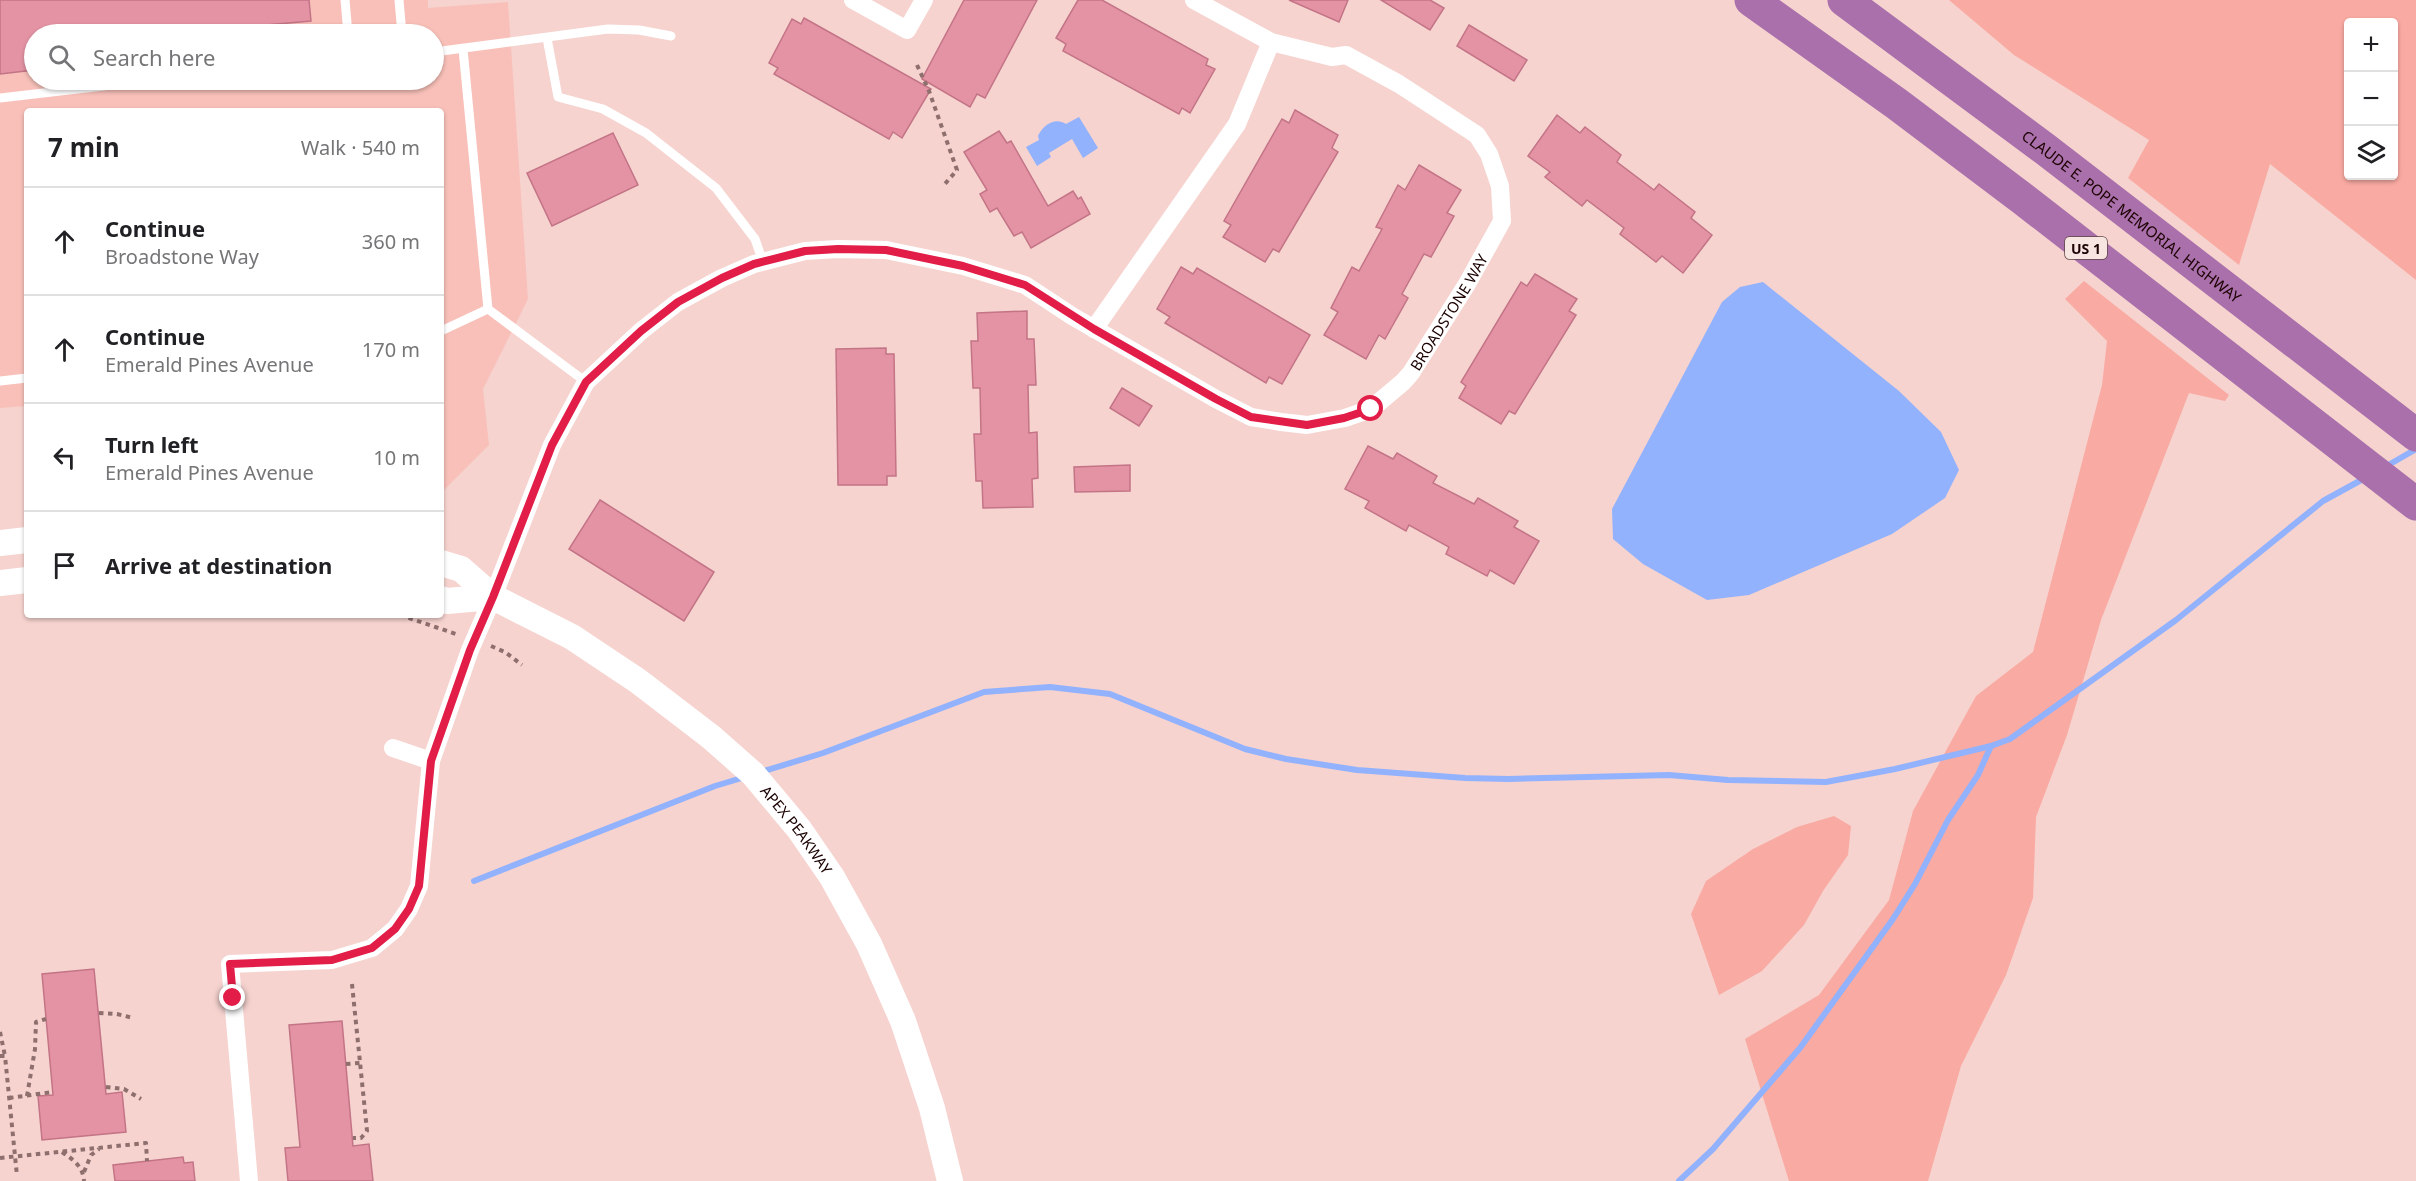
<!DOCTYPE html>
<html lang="en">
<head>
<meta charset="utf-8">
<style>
	:root { --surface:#fff; --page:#f6f6f6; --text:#202124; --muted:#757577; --line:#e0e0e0 }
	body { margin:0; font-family:"Noto Sans",sans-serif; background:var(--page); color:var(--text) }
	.controls { position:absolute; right:18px; top:18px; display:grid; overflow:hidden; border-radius:6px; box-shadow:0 2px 4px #0004 }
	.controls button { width:54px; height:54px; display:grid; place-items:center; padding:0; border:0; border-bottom:2px solid var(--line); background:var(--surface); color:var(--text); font:30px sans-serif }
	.stop { position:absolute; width:18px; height:18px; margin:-14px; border:4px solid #e11d48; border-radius:50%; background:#fff }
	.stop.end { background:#e11d48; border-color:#fff; box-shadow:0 2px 6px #0008 }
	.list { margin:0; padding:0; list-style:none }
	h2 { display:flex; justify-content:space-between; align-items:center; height:78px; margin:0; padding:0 24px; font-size:26px }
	h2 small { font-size:20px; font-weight:400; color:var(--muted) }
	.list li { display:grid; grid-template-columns:39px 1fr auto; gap:18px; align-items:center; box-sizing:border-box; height:108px; padding:0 24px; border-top:2px solid var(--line) }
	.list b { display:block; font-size:22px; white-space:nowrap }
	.list p { margin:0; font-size:20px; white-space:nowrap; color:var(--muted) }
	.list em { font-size:20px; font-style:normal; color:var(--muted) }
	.icon { flex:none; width:33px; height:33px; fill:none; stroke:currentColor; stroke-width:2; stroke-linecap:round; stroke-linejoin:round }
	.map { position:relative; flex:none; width:2416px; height:1181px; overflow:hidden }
	.search { position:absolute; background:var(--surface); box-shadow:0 2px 4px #0004; left:24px; top:24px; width:420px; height:66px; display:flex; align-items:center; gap:15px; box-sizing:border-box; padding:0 21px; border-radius:33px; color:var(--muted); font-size:22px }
	.panel { position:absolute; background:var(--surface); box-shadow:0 2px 4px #0004; left:24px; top:108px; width:420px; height:510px; border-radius:6px }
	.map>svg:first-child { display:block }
	.built { fill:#f8c0b9; fill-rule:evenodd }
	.green { fill:#f9aaa2; fill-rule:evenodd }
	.water { fill:#92b2fd }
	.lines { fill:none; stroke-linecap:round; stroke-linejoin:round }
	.stream { stroke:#92b2fd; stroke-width:6 }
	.building { fill:#e493a4; stroke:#c37486; stroke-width:1.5 }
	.path { stroke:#8e6f6d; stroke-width:4; stroke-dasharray:4.5 4.5; stroke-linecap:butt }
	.lane { stroke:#fff; stroke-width:9 }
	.street { stroke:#fff; stroke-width:18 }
	.secondary { stroke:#fff; stroke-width:26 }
	.highway { stroke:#a970ab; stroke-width:33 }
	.route { stroke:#e11d48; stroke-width:8 }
	.labels { text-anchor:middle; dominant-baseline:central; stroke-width:4.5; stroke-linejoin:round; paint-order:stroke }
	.shield { fill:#f7e5e2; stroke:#5e4645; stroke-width:1.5 }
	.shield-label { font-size:14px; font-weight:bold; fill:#1c0202 }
	.street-label { font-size:15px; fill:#1c0202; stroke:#f7e5e2 }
</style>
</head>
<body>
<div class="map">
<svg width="2416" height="1181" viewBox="0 0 2416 1181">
	<rect width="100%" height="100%" fill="#f6d3cf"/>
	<path class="built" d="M0 0H428V8L508 2 528 299 483 389 489 445 441 493V111H27V406L0 408ZM34 34H434V80H34Z"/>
	<g class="green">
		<path d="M1949 0H2416V280L2270 164 2239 265 2128 178 2149 140 2014 55ZM2348 22H2394V176H2348Z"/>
		<polygon points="2084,281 2229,395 2225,401 2189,393 2101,620 2067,735 2036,817 2033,898 2006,975 1961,1066 1928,1181 1789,1181 1745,1039 1819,995 1889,900 1913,811 1976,696 2033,652 2102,385 2107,341 2065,299"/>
		<polygon points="1834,816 1851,826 1848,855 1823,891 1804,925 1762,971 1719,995 1691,914 1706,881 1753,849 1797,827"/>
	</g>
	<g class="water">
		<path d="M1079 117 1098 148 1083 158 1072 139 1049 153 1051 157 1037 166 1026 147 1039 140 1038 136C1043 125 1055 117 1066 124Z"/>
		<polygon points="1763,282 1899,391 1941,432 1959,470 1945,498 1892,534 1749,595 1707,600 1643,564 1613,539 1612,509 1722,302 1740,287"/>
	</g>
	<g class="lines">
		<g class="stream">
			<polyline points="2385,467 2416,449"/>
			<polyline points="761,772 823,753 984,692 1050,687 1110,694 1245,749 1286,759 1357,770 1465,778 1508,779 1669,775 1728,780 1826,782 1895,769 1991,746 2010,739 2176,620 2323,501 2365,478"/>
			<polyline points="474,881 715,786 745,777"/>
			<polyline points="1679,1181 1713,1149 1800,1048 1893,919 1915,884 1948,820 1978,775 1991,746"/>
		</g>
	</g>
	<g class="building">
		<polygon points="0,0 309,0 311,21 266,25 267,34 34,34 34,70 0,74"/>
		<polygon points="964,0 1037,0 985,98 977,94 970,107 922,79"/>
		<polygon points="1078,0 1102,0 1208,59 1206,65 1215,69 1190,113 1182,108 1179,114 1063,51 1066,44 1056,38"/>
		<polygon points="1289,0 1348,0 1339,22"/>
		<polygon points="1381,0 1430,0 1444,8 1430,30"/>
		<polygon points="804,18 931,89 902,138 893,132 889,139 774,74 778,68 769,63 792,19 801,24"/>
		<polygon points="1469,25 1527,60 1514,81 1457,46"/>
		<polygon points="1295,110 1338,135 1332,148 1338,152 1279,252 1273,249 1265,262 1223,237 1231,225 1224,221 1282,119 1289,123"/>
		<polygon points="1557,115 1580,133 1585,127 1621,155 1617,162 1654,190 1659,184 1695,212 1691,218 1712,235 1683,273 1662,256 1656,262 1620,234 1624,228 1587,200 1582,206 1545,177 1550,172 1528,156"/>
		<polygon points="999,131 1007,143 1011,141 1048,206 1073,191 1078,199 1081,197 1090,214 1031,248 1022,232 1014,236 997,208 990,212 980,194 987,190 964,152"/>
		<polygon points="613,133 638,185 552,226 527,173"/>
		<polygon points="1419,165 1461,190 1447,213 1454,216 1431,257 1424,254 1402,294 1408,298 1385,339 1379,335 1366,359 1324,335 1338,312 1331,308 1352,267 1359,271 1382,229 1376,227 1398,185 1405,190"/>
		<polygon points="1181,267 1193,274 1197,268 1310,335 1282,384 1269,377 1266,383 1165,323 1170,317 1157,309"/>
		<polygon points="1535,274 1577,299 1569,311 1576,315 1515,414 1509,411 1501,424 1459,398 1466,386 1461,382 1521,282 1527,286"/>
		<polygon points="1027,311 1027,339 1034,339 1036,385 1028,385 1029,433 1037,432 1038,478 1032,479 1033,507 983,508 982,481 976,481 974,434 981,434 980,388 973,388 971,341 978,341 977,313"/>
		<polygon points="886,348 886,354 894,354 896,476 887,476 887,485 838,485 836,349"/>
		<polygon points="1122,388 1152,406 1139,426 1110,408"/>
		<polygon points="1368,446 1393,459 1397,453 1437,476 1433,483 1474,504 1478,498 1518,521 1514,527 1539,541 1514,584 1490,570 1487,576 1446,554 1449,547 1409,525 1406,531 1365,508 1369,501 1345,489"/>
		<polygon points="1130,465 1130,491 1075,492 1074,467"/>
		<polygon points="600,500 714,572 684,621 569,549"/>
		<polygon points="94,969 106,1094 122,1092 126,1132 42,1140 38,1096 53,1095 42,974"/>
		<polygon points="342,1021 353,1146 369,1144 373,1181 288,1181 285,1148 300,1147 289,1025"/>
		<polygon points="183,1157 184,1163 193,1162 195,1181 115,1181 113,1165"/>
	</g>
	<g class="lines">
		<g class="path">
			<polyline points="917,65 929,91 957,170 944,185"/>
			<polyline points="400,615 459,635"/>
			<polyline points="491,646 505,652 522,665"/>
			<polyline points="352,984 367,1131 361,1138 353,1138"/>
			<polyline points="99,1013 117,1014 133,1018"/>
			<polyline points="0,1032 5,1056"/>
			<polyline points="0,1056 5,1056 17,1176"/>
			<polyline points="346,1064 360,1063"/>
			<polyline points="106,1087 124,1089 141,1099"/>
			<polyline points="27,1096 35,1049 36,1022 46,1019"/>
			<polyline points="9,1098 53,1092"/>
			<path d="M62 1152C74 1160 83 1167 84 1181"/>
			<polyline points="0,1158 146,1143 147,1161"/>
			<polyline points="84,1172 91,1155 99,1149"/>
		</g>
		<g class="lane">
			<polyline points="345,0 348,34"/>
			<polyline points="399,0 402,34"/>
			<polyline points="547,38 558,97 603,109 646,133 716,188 755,239 763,262"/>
			<polyline points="463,49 488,309 586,382"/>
			<polyline points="434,52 608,29 639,30 671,36"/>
			<polyline points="0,98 155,80"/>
			<polyline points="441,331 488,309"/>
			<polyline points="0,381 27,378"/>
		</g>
		<g class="street">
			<polyline points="853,0 907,30 924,0"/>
			<polyline points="1094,329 1237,124 1271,42"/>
			<polyline points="393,748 431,761"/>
			<path id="s1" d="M249 1181 230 964 332 960 372 948 395 929 409 909 419 886 431 761 470 650 493 597 552 445 586 382 641 331 678 302 722 278 754 264 805 251 838 249 886 250 963 266 1025 285 1072 316 1216 399 1251 417 1281 422 1307 425 1345 418 1371 409 1403 382 1411 373 1467 284 1502 221 1500 186 1489 154 1477 135 1399 84 1346 55 1332 57 1271 42 1194 0"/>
		</g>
		<g class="secondary">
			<polyline points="0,543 27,540"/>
			<path id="s2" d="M441 563 461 569 493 597 572 637 638 681 711 737 753 774 799 829 832 877 869 944 903 1021 932 1108 950 1181"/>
			<polyline points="0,583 27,580"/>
			<polyline points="441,599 447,601 493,597"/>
		</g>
		<g class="highway">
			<polyline points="1751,0 1897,104 2023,199 2416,504"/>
			<path id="s3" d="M1844 0 2045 149 2416 435"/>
		</g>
	</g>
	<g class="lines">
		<polyline class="route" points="233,998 230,964 332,960 372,948 395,929 409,909 419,886 431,761 470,650 493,597 552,445 586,382 641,331 678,302 722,278 754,264 805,251 838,249 886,250 963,266 1025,285 1094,329 1216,399 1251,417 1307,425 1344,418 1371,409"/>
	</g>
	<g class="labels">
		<rect class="shield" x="2065" y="237" width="42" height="22" rx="4.5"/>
		<g class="shield-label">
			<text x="2086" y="248">US 1</text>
		</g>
		<g class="street-label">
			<text stroke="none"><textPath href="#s3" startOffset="360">CLAUDE E. POPE MEMORIAL HIGHWAY</textPath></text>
			<text stroke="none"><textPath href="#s1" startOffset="1971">BROADSTONE WAY</textPath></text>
			<text stroke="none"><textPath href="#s2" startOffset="450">APEX PEAKWAY</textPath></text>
		</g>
	</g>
</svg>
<div class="controls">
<button>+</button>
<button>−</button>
<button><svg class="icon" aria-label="layers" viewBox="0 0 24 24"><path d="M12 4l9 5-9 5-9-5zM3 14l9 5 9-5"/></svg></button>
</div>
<div class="stop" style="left:1371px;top:409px"></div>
<div class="stop end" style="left:233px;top:998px"></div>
<div class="search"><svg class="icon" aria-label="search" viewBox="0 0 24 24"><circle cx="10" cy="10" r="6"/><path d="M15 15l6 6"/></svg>Search here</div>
<section class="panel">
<h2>7 min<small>Walk · 540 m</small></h2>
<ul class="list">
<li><svg class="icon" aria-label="ahead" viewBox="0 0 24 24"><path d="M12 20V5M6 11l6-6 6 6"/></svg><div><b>Continue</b><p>Broadstone Way</p></div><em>360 m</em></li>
<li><svg class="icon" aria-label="ahead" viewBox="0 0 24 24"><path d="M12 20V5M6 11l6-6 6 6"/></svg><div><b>Continue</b><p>Emerald Pines Avenue</p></div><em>170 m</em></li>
<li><svg class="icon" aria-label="left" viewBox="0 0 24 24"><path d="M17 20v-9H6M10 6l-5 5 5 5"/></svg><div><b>Turn left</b><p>Emerald Pines Avenue</p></div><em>10 m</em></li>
<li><svg class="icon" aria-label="arrive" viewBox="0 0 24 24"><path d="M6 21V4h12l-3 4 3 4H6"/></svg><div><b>Arrive at destination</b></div></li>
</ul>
</section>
</div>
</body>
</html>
